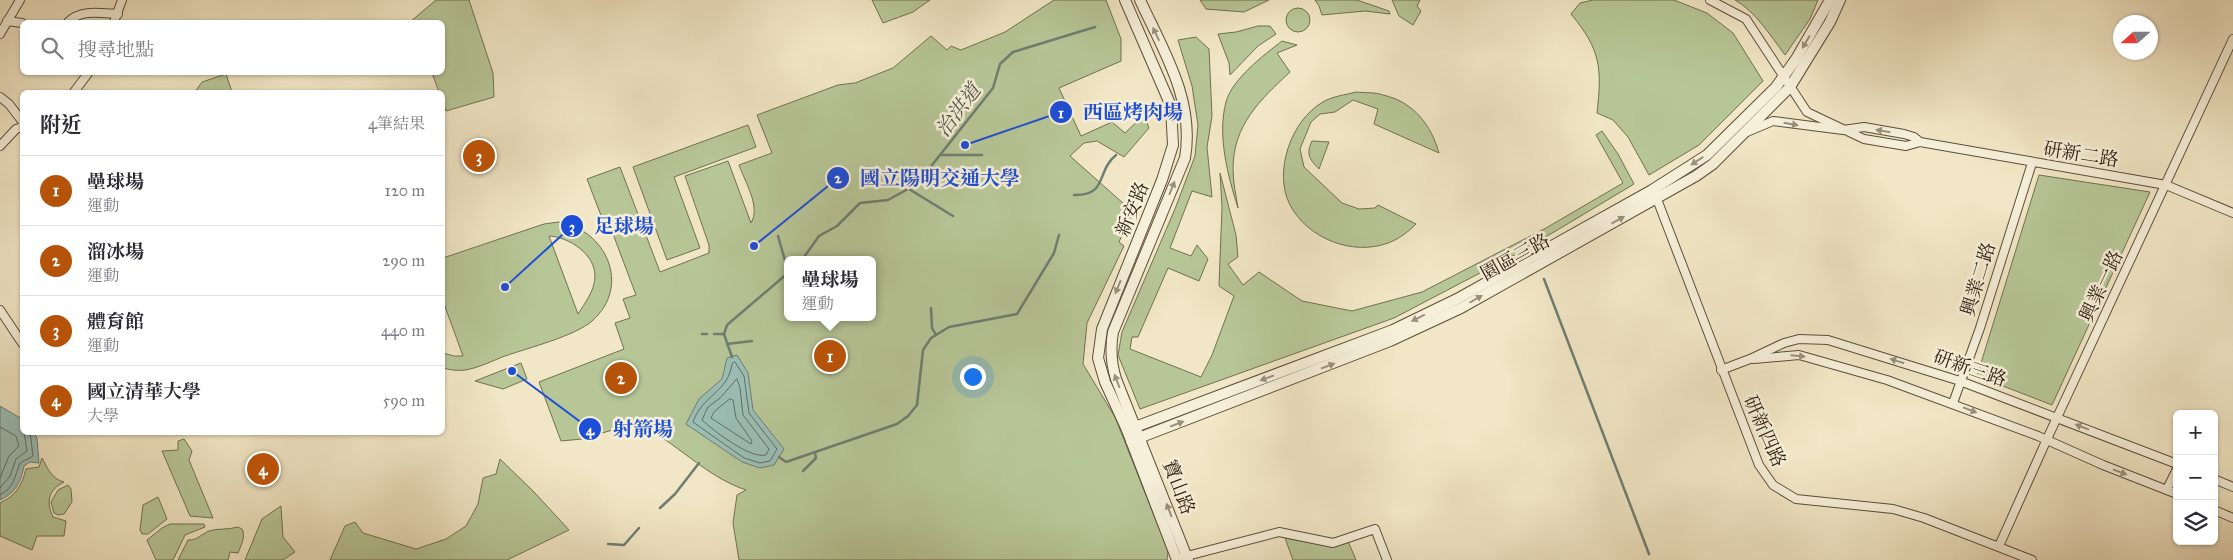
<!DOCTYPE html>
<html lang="zh-TW">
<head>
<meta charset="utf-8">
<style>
	:root { --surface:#fff; --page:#f7f7f7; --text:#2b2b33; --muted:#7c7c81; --line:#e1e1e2; --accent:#b45309 }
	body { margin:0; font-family:"IM FELL Great Primer","Noto Serif TC",serif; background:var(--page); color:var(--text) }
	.controls { position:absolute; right:15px; bottom:15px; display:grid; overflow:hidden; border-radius:8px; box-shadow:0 1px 4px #0004 }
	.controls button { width:45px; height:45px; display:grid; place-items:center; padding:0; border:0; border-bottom:1px solid var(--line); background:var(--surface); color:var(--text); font:25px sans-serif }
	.compass { position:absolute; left:2113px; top:15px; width:45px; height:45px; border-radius:50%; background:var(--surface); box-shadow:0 1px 4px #0004; rotate:249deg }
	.you { position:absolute; left:972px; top:376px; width:18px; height:18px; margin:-12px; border:4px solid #fff; border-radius:50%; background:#1a73e8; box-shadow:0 0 0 8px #1a73e833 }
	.badge { display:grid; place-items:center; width:32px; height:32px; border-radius:50%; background:var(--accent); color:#fff; font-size:16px; font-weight:700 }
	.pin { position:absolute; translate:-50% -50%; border:2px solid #fff; box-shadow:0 1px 5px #0006 }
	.popup { position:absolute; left:784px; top:256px; width:92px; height:65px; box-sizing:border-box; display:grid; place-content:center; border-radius:8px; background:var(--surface); filter:drop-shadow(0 1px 4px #0005); font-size:16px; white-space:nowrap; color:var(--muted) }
	.popup b { font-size:19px; color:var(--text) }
	.popup::after { content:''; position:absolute; left:50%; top:100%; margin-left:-10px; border:10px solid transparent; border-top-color:var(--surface) }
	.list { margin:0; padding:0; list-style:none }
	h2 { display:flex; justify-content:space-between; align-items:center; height:65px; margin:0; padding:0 20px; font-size:21px }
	h2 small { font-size:16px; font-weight:400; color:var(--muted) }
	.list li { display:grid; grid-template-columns:32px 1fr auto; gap:15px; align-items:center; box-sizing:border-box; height:70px; padding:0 20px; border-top:1px solid var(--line) }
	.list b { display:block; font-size:19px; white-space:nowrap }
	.list p { margin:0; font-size:16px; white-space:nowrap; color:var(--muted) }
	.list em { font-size:16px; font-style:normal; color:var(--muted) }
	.icon { flex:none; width:28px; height:28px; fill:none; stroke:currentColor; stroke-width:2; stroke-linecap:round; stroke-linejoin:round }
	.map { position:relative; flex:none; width:2233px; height:560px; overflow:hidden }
	.search { position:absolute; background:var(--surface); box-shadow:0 1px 4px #0004; left:20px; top:20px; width:425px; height:55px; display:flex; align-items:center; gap:12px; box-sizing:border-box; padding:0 18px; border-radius:8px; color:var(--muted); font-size:19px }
	.panel { position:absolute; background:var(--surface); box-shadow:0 1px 4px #0004; left:20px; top:90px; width:425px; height:345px; border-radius:8px }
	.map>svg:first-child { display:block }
	.green { fill:#b7c697; stroke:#717151; fill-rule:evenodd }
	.water { fill:#9bbfb7; stroke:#6e7e72 }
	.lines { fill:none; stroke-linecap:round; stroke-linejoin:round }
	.shore { stroke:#636e61; stroke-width:1 }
	.stream { stroke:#6e7e72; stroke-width:2.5 }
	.minor-casing { stroke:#5c4e3a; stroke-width:10 }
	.tertiary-casing { stroke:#5c4e3a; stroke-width:12 }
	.minor { stroke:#f6efd9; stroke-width:8 }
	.tertiary { stroke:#f6efd9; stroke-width:10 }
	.oneway { fill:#9b907c }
	.labels { text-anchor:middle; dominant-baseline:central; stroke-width:5; stroke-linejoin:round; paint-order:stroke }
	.street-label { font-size:19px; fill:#2b1c0b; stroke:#f6efd9 }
	.water-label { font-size:20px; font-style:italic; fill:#525547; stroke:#f6efd9 }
	.leader { fill:none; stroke:#1d4ed8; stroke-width:2 }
	.callout-dot { fill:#1d4ed8; stroke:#f6efd9; stroke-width:2 }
	.mark-label { font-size:15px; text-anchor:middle; font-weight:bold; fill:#fff }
	.callout-label { font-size:20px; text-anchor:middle; font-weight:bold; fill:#1d4ed8; stroke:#f6efd9; stroke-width:5; stroke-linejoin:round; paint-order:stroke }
</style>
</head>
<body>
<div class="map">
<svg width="2233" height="560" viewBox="0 0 2233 560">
	<rect width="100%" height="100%" fill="#f1e6c5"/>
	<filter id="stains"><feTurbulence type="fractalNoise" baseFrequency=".004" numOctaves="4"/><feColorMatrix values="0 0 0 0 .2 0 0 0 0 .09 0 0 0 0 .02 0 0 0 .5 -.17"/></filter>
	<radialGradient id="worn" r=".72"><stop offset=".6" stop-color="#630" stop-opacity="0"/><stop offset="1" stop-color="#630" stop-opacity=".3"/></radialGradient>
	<g class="green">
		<polygon points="436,0 469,0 493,73 494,97 446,111 443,101 442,92 439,92 432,73 442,72 442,22 410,22"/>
		<polygon points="872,0 930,0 913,12 883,23"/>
		<path d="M1054 0H1106L1121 39V61L1059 88 1081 136 1112 122 1125 133 1144 115 1149 128 1124 157 1097 141 1084 143 1070 156 1133 212 1119 242 1124 246 1087 323 1083 364 1115 417 1168 551 1167 560H739L733 523 737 495 746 490C704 476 676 441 636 423L582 439 561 441 539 382 624 349 615 323 630 318 623 299 636 295 607 218H602L587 179 620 167 660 272 709 253V245L685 176 728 161 751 223C761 207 745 182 739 165L772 153 757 115 838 85 855 83 893 68 931 36 947 50 951 46 961 50 1005 32ZM788 260H872V317H788Z"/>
		<polygon points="1200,0 1269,0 1244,12 1206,9"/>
		<polygon points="1315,0 1357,0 1389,11 1390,14 1365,11 1322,15 1319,6"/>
		<polygon points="1392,0 1420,0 1417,6 1421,11 1413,25 1399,16"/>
		<path d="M1593 0H1674L1707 13 1733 33 1763 81 1699 145 1649 175 1628 137 1613 120 1597 113C1602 68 1601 50 1571 14L1580 3Z"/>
		<path d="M1735 0H1818L1810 19 1785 55C1770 35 1756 12 1735 0Z"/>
		<circle cx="1298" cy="20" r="12"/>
		<polygon points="1258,26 1270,26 1276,34 1258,46 1230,75 1229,63 1218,34 1236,32"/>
		<polygon points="1196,37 1209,49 1212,116 1207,147 1212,197 1192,191 1170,248 1191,256 1197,245 1208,259 1199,281 1168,268 1138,337 1132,337 1130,349 1201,377 1212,355 1234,296 1219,286 1222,207 1220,173 1236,235 1238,257 1228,264 1243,285 1259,272 1302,301 1352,311 1422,292 1546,228 1623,183 1596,135 1602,131 1618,154 1634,184 1524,250 1394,318 1140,409 1118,355 1122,332 1175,209 1195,156 1198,125 1192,86 1178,40"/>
		<path d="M1282 41 1297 45 1277 53 1290 72C1260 100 1233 125 1233 169 1233 182 1236 195 1238 208 1228 176 1217 136 1226 102 1232 79 1264 55 1282 41Z"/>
		<polygon points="226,74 232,92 195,92 202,82"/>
		<path d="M1356 92C1365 93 1375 92 1383 95 1414 102 1431 125 1439 153L1374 124 1378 109 1353 100 1335 112 1320 114 1311 122 1300 149 1304 167 1342 203 1359 209 1375 208 1378 205 1416 224C1408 232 1399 239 1388 243 1353 256 1308 239 1290 205 1273 172 1291 120 1323 102 1333 96 1345 95 1356 92Z"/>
		<polygon points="748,125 756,147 674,177 700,248 667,260 633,167"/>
		<path d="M1312 141 1329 142 1319 169C1309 159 1306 154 1312 141Z"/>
		<polygon points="2039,175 2150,192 2052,405 1977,376"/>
		<path d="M558 222C606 229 632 286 592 321 575 336 528 348 505 356 492 361 478 368 465 370 458 371 450 370 443 368V353L454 356H463L443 301V258L544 224ZM549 236C569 237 595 254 595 276 595 290 585 303 578 314Z"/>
		<polygon points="521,363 527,379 503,389 475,381"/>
		<polygon points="184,439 192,451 189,460 213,518 190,516 162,451 178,450 178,441"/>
		<path d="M42 458C48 469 52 479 64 482 48 490 46 502 53 517L66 521 64 536H37L32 550 0 536V503C16 496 22 485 26 469L39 467Z"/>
		<polygon points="500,459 534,492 569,530 507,560 330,560 345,526 355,522 363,533 416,549 446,539 466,526 478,504 483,478 496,474"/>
		<polygon points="68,485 71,489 72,502 64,514 58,515 54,513 51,502 58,490"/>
		<polygon points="158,497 167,519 148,534 142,534 140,530 143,505"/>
		<polygon points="281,506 283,537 295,552 283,560 245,560 262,519"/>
		<polygon points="170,524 204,524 205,527 185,535 173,560 156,560 147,540 162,528"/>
		<path d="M238 527 242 529C246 537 241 545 238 553L230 552 228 560H178L188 540C196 541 202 534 209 531 218 528 228 530 238 527Z"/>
		<polygon points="1285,538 1334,547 1348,541 1356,560 1293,560"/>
	</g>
	<g class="water">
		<polygon points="737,355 748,373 753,410 784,449 774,465 760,468 742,462 686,424 699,399 722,379 727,358"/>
		<path d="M0 406 22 419V432L34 433 37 438 39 463 30 462 24 466C21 481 16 493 0 500Z"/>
	</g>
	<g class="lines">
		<g class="shore">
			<path d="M735 362 744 376 749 413 777 449 770 461 760 463 744 458 693 422C702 395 728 393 732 364Z"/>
			<path d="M737 379 740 388 743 415 769 449 766 455C750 459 714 431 702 420L708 407 720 398Z"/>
			<polygon points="730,399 733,400 736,418 752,441 751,444 711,418 714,412"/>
			<polyline points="0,427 16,436 19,446 9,456 0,478"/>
			<polyline points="0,488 10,476 16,459 27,451 24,432"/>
			<path d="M0 495C14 488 15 476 20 463L33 456 30 432"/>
		</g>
		<g class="stream">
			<polyline points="942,155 982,155"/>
			<polyline points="909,189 953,216"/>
			<path d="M1074 195C1108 196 1096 171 1116 155"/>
			<polyline points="778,236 788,271"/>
			<polyline points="802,260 819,236 837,226 860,203 888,200 917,184 993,88 1000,64 1013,52 1095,27"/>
			<polyline points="1544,279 1649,554"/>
			<polyline points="931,308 932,328 936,335"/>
			<polyline points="702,334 707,334"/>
			<polyline points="714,334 724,334"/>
			<polyline points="727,344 752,341"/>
			<polyline points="732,357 724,334 727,325 788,273"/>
			<polyline points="779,457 786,462 897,424 908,416 917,405 923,350 931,338 949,327 1017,314 1054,253 1059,235"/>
			<polyline points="803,471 816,458 815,453"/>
			<polyline points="660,508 675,494 699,463"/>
			<polyline points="608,544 624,545 639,528"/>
		</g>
		<defs>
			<g id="minor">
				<polyline points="1710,0 1746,19 1807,112 1864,139 1906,146 1920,142 2166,185 2233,213"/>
				<polyline points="7,21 22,23"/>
				<path d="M68 22C81 9 100 13 118 14"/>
				<polyline points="114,22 122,0"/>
				<polyline points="0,34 20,0"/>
				<polyline points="74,92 89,72"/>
				<polyline points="0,97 9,104 22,121"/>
				<polyline points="1747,132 1773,121 1843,130 1864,127 1904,134 1914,137 1920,142"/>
				<polyline points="0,146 16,129 22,127"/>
				<polyline points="1655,194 1759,465 1773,485 1796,499 1893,509 1924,518 2032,560"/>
				<polyline points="0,310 22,343"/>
				<polyline points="1754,359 1799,355 1887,380 2038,436 2103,465 2177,494"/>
				<polyline points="1721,370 1750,359 1784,343 1799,339 1828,340 1960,381 2177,464"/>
				<polyline points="1953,403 1980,328 2032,163"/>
				<polyline points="2214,479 2233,487"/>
				<polyline points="2167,489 2177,469"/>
				<polyline points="2214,510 2233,518"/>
				<polyline points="1999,546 2047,439 2233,39"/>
				<polyline points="1183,557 1279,532 1333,543 1375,529 1387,560"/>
			</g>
			<g id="tertiary">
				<polyline points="1125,0 1171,106 1173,145 1162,180 1102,329 1098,358 1105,382 1127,430 1177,560"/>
				<path d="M1140 0C1163 50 1195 100 1185 158L1113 332C1110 349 1111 363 1116 379L1188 560"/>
				<polyline points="1127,430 1393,330 1457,299 1652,190 1707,155 1776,87 1796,59 1830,0"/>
				<polyline points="1131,441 1390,341 1461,308 1696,176 1713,164 1790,87 1830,22 1840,0"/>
			</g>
		</defs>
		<use href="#minor" class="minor-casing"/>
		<use href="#tertiary" class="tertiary-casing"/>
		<use href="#minor" class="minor"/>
		<use href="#tertiary" class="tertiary"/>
	</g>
	<defs><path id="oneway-solid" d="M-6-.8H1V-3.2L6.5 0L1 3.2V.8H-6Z" transform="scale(1.25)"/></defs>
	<g class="oneway">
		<use href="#oneway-solid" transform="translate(1156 34) rotate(-115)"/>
		<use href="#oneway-solid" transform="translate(1806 42) rotate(121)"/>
		<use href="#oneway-solid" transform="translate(1791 124) rotate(10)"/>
		<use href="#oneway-solid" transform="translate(1883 131) rotate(-170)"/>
		<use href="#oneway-solid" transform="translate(1697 161) rotate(147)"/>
		<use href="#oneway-solid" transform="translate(1172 188) rotate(-68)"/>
		<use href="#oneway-solid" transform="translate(1618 220) rotate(-29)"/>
		<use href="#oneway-solid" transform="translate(1118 287) rotate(112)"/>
		<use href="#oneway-solid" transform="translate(1476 299) rotate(-30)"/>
		<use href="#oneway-solid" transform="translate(1418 318) rotate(154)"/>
		<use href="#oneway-solid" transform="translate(1798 356) rotate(5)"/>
		<use href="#oneway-solid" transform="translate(1897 361) rotate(-163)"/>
		<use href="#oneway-solid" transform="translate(1328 366) rotate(-21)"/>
		<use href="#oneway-solid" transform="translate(1267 378) rotate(160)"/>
		<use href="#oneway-solid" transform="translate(1117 381) rotate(-111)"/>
		<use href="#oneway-solid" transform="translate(1970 410) rotate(21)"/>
		<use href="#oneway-solid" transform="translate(1177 424) rotate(-21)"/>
		<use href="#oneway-solid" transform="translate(2082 427) rotate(-159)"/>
		<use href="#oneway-solid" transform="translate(2120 472) rotate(21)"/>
		<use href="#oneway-solid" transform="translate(1169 510) rotate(-111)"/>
	</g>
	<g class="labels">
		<g class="street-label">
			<text transform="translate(2081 154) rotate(9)">研新二路</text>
			<text transform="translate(1132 209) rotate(-68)">新安路</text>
			<text transform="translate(1515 257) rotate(-29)">園區三路</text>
			<text transform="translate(1978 279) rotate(-73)">興業二路</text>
			<text transform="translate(2101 286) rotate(-65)">興業一路</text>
			<text transform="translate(1970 368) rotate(19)">研新三路</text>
			<text transform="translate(1765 431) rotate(66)">研新四路</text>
			<text transform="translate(1179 487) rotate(69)">寶山路</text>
		</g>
		<g class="water-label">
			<text transform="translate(958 110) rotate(-53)">治洪道</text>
		</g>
	</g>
	<path class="leader" d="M965 145L1061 112M754 246L838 178M505 287L572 226M512 371L590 429"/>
	<g class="callout-dot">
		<circle cx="965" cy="145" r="5"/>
		<circle cx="754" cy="246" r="5"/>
		<circle cx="505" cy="287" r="5"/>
		<circle cx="512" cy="371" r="5"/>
		<circle cx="1061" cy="112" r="12"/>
		<circle cx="838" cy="178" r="12"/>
		<circle cx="572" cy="226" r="12"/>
		<circle cx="590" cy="429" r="12"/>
	</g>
	<g class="mark-label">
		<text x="1061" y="118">1</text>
		<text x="838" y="183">2</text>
		<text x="572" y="232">3</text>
		<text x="590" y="435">4</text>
	</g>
	<g class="callout-label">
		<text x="1133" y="119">西區烤肉場</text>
		<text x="940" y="185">國立陽明交通大學</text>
		<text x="624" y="233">足球場</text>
		<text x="643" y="436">射箭場</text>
	</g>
	<rect width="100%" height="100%" filter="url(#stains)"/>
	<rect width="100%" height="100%" fill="url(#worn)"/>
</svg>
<div class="controls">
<button>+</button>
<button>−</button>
<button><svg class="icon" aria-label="layers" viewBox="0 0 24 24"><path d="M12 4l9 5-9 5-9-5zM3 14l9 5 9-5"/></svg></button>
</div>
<svg class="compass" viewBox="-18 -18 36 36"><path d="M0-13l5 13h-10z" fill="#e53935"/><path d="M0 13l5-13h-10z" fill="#7c7c81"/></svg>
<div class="you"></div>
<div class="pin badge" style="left:830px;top:356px">1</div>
<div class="popup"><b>壘球場</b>運動</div>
<div class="pin badge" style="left:621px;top:378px">2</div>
<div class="pin badge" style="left:479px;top:156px">3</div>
<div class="pin badge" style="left:263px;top:469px">4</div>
<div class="search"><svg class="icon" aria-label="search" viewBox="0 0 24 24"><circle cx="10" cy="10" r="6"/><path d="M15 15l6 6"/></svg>搜尋地點</div>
<section class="panel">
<h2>附近<small>4筆結果</small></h2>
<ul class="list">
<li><span class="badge">1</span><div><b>壘球場</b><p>運動</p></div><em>120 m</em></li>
<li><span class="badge">2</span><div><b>溜冰場</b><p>運動</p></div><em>290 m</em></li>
<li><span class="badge">3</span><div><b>體育館</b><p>運動</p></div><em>440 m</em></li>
<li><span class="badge">4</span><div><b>國立清華大學</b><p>大學</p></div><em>590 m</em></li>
</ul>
</section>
</div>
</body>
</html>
